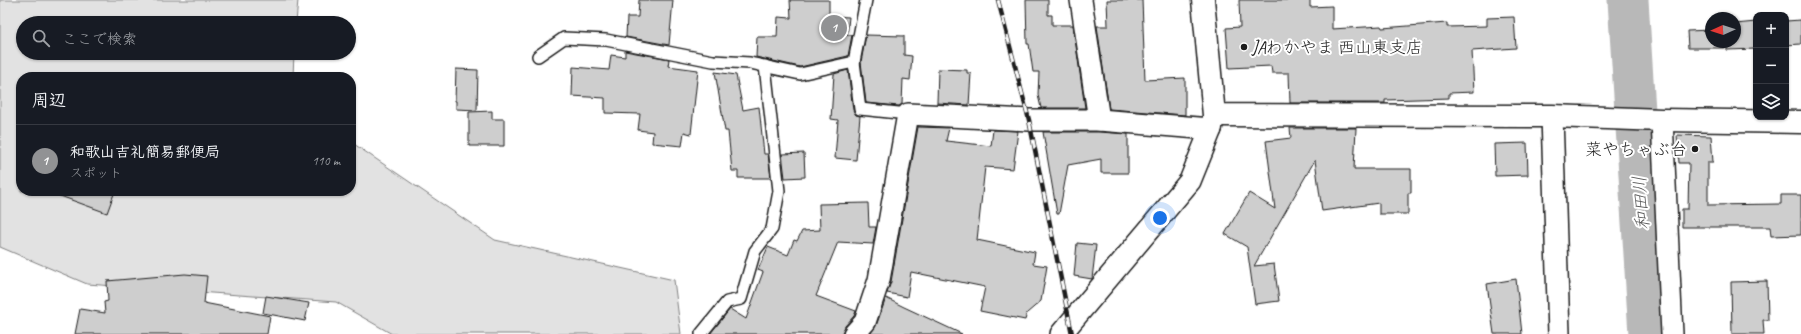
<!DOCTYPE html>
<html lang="ja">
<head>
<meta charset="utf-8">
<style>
	:root { --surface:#171b24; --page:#20242c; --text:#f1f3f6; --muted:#9ea1a6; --line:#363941; --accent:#919294 }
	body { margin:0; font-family:Caveat,"Klee One",sans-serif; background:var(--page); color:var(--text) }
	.controls { position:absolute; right:12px; top:12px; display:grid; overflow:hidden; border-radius:8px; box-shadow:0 1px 3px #0004 }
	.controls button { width:36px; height:36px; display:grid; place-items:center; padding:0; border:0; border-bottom:1px solid var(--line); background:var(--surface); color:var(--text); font:20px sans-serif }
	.compass { position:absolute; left:1705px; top:12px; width:36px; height:36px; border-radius:50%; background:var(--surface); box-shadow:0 1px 3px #0004; rotate:267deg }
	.you { position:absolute; left:1160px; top:218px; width:14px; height:14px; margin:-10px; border:3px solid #fff; border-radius:50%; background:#1a73e8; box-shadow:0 0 0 6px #1a73e833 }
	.badge { display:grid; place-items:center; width:26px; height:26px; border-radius:50%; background:var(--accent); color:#fff; font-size:13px; font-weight:700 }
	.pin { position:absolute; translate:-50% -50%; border:2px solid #fff; box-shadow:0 1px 4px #0006 }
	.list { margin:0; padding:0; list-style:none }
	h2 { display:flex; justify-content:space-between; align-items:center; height:52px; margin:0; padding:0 16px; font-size:17px }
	h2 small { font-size:13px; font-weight:400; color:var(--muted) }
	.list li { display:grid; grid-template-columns:26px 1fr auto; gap:12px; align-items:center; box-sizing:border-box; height:72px; padding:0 16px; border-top:1px solid var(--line) }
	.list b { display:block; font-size:15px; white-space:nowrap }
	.list p { margin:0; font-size:13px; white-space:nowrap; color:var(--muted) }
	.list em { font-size:13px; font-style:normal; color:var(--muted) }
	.icon { flex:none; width:22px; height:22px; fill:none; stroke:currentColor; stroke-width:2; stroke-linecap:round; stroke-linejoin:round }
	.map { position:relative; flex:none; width:1801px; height:334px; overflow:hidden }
	.search { position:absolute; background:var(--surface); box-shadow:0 1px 3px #0004; left:16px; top:16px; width:340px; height:44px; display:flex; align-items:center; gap:10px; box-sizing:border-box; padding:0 14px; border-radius:22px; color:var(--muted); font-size:15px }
	.panel { position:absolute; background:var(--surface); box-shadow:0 1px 3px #0004; left:16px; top:72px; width:340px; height:124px; border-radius:16px }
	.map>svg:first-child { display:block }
	.green { fill:#e2e2e2; stroke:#7f7f7f }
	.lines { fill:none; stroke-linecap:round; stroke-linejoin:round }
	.river { stroke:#b8b8b8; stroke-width:41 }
	.building { fill:#cecece; stroke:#1c1c1c }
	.service-casing { stroke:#1c1c1c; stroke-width:14 }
	.minor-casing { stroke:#1c1c1c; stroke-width:24 }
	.tertiary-casing { stroke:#1c1c1c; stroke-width:25 }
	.service { stroke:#fff; stroke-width:11 }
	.minor { stroke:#fff; stroke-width:21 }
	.tertiary { stroke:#fff; stroke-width:22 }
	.rail-casing { stroke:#1c1c1c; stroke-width:4.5 }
	.rail { stroke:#fff; stroke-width:3; stroke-dasharray:9; stroke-linecap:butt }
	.poi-dot { fill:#1c1c1c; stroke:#fff; stroke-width:1.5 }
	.labels { text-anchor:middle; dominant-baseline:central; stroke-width:4; stroke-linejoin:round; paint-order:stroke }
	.poi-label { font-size:17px; fill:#1c1c1c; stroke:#fff; text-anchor:start }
	.water-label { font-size:18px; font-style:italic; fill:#5a5a5a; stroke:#fff }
</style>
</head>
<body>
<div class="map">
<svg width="1801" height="334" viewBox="0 0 1801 334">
	<rect width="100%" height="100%" fill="#fff"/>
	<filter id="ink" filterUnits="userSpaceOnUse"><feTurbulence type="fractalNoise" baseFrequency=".025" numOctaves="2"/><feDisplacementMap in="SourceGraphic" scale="8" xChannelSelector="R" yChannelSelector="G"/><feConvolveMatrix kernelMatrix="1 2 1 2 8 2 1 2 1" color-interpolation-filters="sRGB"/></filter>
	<g filter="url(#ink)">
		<polygon class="green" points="0,0 298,0 296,23 23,23 23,53 294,53 293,77 21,77 21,191 351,191 351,142 495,240 674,280 681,334 392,334 336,302 87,284 0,247"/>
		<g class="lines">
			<polyline class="river" points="1628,0 1649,334"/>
		</g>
		<g class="building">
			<polygon points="639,0 673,0 669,45 626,37 627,17 638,17"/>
			<polygon points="790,0 829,0 829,16 849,17 847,35 852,35 848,56 800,67 756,57 757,37 777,37 778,17 791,18"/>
			<polygon points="1026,0 1048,0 1048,15 1052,15 1052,25 1073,25 1085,108 1041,108 1038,95 1039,72 1033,72 1029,44 1027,44"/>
			<polygon points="1107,0 1142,0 1145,80 1185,78 1185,115 1109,109 1097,26 1108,26"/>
			<polygon points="1239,0 1310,0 1310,7 1332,6 1332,29 1381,26 1382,28 1447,23 1447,27 1487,26 1487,18 1514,17 1516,48 1472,51 1474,92 1449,93 1449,98 1385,100 1385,103 1290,103 1289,73 1272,73 1271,66 1229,68 1226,28 1240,27"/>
			<polygon points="1801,20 1801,44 1786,45 1786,21"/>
			<polygon points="1756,22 1756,49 1727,50 1727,48 1688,48 1687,31 1711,30 1711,42 1735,42 1735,24"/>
			<polygon points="866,35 904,36 904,55 912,56 910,80 903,79 902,104 899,106 866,103 861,62"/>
			<polygon points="625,51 669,59 668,66 698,70 691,134 684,132 682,146 652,143 653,132 638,130 640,114 605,113 605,98 572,96 573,67 609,70 611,55 625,57"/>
			<polygon points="456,69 478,70 477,110 456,109 456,101 455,101"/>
			<polygon points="938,69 967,70 967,73 971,73 969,105 937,103"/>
			<polygon points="848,70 853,110 856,115 860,116 856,160 835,158 838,120 831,119 834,74"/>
			<polygon points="715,72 736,75 743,110 759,107 764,154 768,154 771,178 738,178 738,171 732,171 728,131 725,131"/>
			<polygon points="492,111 492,119 504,119 504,146 469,146 469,112"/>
			<polygon points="918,127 949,128 946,141 991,146 993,130 1018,131 1013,169 985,167 977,240 1035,252 1033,264 1047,266 1041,301 1027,313 1025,320 980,311 985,287 911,272 907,297 887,293 891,282"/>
			<polygon points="1290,128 1356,128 1354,169 1411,169 1411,193 1408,193 1408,214 1379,214 1379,203 1322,211 1315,160 1254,266 1274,264 1279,301 1255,304 1247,247 1225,234 1249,193 1275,209 1266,141 1291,138"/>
			<polygon points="1043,132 1099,132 1128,134 1128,173 1101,173 1101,159 1068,165 1059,214 1057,214"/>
			<polygon points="1677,135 1711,136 1713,162 1708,162 1708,205 1781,204 1781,195 1801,195 1801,235 1771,236 1770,227 1682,227 1682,209 1688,209 1689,163 1679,163"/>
			<polygon points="1527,143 1528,175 1495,176 1494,144"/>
			<polygon points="804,153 805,177 785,178 782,154"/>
			<polygon points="52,191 115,191 107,213 52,193"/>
			<polygon points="868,203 869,227 876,227 873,244 838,242 816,296 856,311 854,316 845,326 842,334 710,334 730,309 746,319 763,272 758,270 768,247 788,255 794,240 797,241 802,231 820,230 819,204"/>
			<polygon points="1077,243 1096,245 1092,279 1074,276"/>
			<polygon points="185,274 207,276 204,303 270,316 267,334 75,334 80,309 105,313 104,302 108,301 107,281"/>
			<polygon points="1516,279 1522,334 1494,334 1487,284"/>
			<polygon points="1767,281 1768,320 1763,320 1764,334 1732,334 1731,282"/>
			<polygon points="266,296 309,303 305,321 263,313"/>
			<polygon points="886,298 904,307 962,334 870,334 876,326"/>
		</g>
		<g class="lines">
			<defs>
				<g id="service">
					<polyline points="866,0 854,62 860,109 908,114"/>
					<polyline points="538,56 564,38 606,40 713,61 750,63 800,74 854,62"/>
					<polyline points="701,334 727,302 741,299 755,251 772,229 779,191 765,66"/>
				</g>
				<g id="minor">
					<polyline points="1081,0 1099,120"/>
					<polyline points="1552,116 1559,334"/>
					<polyline points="1662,120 1672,334"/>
					<polyline points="854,334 865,322 879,280 908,114 1029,120 1099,120 1211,129"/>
					<polyline points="1061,334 1190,181 1211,129 1214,116"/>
				</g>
				<polyline id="tertiary" points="1203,0 1214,115 1552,116 1662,120 1801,122"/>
			</defs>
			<use href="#service" class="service-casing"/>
			<use href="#minor" class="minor-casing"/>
			<use href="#tertiary" class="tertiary-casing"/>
			<use href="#service" class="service"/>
			<use href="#minor" class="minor"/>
			<use href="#tertiary" class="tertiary"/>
			<defs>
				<polyline id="rail" points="998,0 1029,120 1072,334"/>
			</defs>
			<use href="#rail" class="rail-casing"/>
			<use href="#rail" class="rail"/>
		</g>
	</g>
	<g class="poi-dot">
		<circle cx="1244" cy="47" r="4"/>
		<circle cx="1695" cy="149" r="4"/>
	</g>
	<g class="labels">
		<g class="poi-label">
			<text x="1252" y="47">JAわかやま 西山東支店</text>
			<text x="1687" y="149" text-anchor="end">菜やちゃぶ台</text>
		</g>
		<g class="water-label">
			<text transform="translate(1641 203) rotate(-94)">和田川</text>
		</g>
	</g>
</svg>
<div class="controls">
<button>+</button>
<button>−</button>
<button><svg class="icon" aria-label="layers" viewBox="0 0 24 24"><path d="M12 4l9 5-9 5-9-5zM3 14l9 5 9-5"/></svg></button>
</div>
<svg class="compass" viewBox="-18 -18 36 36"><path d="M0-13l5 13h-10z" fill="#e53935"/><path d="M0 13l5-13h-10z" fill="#9ea1a6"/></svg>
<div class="you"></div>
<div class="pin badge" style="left:834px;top:28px">1</div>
<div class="search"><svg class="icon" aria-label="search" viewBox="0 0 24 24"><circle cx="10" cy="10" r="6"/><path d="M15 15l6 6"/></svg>ここで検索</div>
<section class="panel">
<h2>周辺<small></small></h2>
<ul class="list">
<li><span class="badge">1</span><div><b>和歌山吉礼簡易郵便局</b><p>スポット</p></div><em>110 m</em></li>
</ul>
</section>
</div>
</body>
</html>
